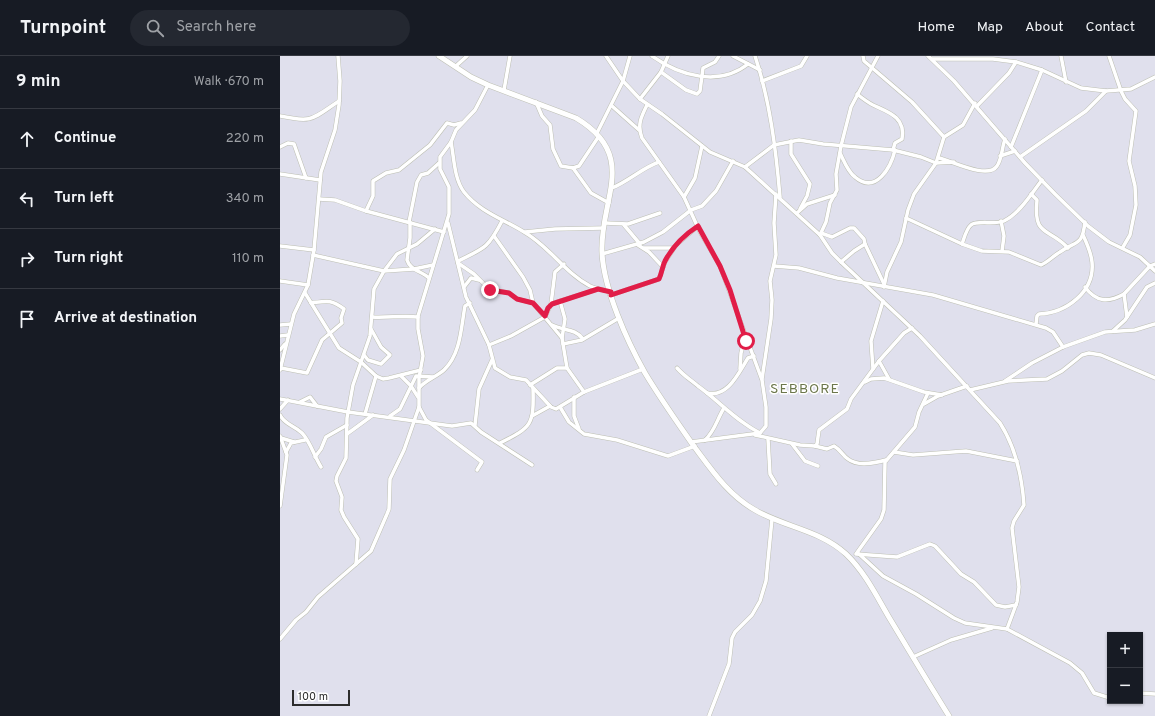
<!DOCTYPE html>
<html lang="en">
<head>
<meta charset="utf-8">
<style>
	:root { --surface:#171b24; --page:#242831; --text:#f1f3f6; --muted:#9ea1a6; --line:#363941 }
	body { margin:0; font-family:Overpass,sans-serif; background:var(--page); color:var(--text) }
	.controls { position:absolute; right:12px; bottom:12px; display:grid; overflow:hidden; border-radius:0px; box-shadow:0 1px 3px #0004 }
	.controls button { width:36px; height:36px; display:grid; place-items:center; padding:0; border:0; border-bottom:1px solid var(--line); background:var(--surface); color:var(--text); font:20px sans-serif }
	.scale { position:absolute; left:12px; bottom:10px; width:58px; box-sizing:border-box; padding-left:4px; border:2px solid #2d2d2d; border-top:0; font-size:11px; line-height:14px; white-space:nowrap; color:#2d2d2d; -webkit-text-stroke:3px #fff; paint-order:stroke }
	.stop { position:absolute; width:12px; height:12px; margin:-9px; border:3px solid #e11d48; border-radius:50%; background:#fff }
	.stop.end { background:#e11d48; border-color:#fff; box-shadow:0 1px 4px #0008 }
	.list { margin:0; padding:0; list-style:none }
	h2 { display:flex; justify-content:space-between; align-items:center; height:52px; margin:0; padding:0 16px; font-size:17px }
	h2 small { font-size:13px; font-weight:400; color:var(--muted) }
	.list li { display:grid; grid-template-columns:26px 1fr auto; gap:12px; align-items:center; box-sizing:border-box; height:60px; padding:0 16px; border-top:1px solid var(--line) }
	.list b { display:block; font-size:15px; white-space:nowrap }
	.list em { font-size:13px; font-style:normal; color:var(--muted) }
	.icon { flex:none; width:22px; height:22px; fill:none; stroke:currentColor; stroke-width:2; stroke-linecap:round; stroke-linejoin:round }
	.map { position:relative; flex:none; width:875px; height:660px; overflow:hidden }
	header { display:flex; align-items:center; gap:24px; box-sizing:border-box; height:56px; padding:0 20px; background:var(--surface); border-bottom:1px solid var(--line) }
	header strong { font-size:19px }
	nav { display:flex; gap:22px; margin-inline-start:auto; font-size:14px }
	.search { width:280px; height:36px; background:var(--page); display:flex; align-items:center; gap:10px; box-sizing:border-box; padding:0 14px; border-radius:22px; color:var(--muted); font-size:15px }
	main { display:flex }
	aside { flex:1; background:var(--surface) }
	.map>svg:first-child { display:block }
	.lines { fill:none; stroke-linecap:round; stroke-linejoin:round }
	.street-casing { stroke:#bdbfb3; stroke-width:4.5 }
	.secondary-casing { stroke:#bdbfb3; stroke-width:6 }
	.street { stroke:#fff; stroke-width:3.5 }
	.secondary { stroke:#fff; stroke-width:5 }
	.route { stroke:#e11d48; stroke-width:5 }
	.labels { text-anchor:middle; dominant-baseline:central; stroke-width:3; stroke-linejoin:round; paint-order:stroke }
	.quarter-label { font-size:14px; letter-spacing:1px; fill:#6c774b; stroke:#fff }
</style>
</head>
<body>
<header>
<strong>Turnpoint</strong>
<div class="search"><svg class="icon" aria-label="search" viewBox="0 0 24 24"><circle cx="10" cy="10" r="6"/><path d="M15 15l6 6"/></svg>Search here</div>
<nav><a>Home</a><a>Map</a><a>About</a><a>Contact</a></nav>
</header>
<main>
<aside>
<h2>9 min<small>Walk · 670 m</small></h2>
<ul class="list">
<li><svg class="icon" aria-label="ahead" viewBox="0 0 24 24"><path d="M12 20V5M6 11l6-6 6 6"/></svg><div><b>Continue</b></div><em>220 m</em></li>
<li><svg class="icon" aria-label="left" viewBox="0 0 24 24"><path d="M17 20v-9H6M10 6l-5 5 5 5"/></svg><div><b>Turn left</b></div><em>340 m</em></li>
<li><svg class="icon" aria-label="right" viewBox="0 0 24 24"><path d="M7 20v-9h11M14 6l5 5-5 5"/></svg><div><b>Turn right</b></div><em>110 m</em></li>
<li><svg class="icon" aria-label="arrive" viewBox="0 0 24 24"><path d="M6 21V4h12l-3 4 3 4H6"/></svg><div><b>Arrive at destination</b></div></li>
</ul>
</aside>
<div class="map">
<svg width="875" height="660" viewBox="0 0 875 660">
	<rect width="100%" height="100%" fill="#e0e0ed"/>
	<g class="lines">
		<defs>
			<g id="street">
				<path d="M326 0 343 25 360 43 382 58 430 96 465 111 540 179 552 197 561 206 640 280 720 367C736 392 742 420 744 449L734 465 732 472 739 531 737 546 727 573"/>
				<path d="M372 0C400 20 439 31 468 8"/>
				<polyline points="453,0 480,14"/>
				<path d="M475 0C490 45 496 94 500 141"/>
				<polyline points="583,0 584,5 632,46 664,81"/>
				<polyline points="648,0 674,25 745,107 775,138 808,170 829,186 860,201 875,215"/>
				<polyline points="781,0 786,26"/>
				<polyline points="829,0 841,35 845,43 856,55 849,105 855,130 856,149 850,179 843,191"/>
				<polyline points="652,3 713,3 736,6 762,14 801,32 826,35 851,33 875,21"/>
				<polyline points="176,10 187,0"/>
				<polyline points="381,16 406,34 417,38 420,35 423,12 435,6 439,0"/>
				<polyline points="482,25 521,10 527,0"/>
				<polyline points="224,34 230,0"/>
				<path d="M577 38C582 42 587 46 593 49 608 56 626 61 622 83L615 87 613 94"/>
				<polyline points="360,43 381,16 388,0"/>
				<polyline points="256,46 262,60 270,69 273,93 281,110 293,112 299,110 319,80"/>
				<path d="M367 49C361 61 357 69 362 82L404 141 419 174 440 210 482 324 486 351V370L480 377 411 386"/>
				<polyline points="332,50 359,74"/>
				<polyline points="697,50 729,17 736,6"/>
				<path d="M0 60C33 67 32 63 59 45"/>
				<polyline points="317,77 343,25 350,0"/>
				<polyline points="511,85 511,98 530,128 527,140 520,153"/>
				<path d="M171 86C174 101 174 123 184 136 200 156 223 163 244 176 269 190 285 217 310 230 317 233 324 234 331 236"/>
				<polyline points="0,91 8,87 14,88 26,122"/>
				<polyline points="731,91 762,14"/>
				<path d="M560 97C564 105 568 116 575 121 596 139 611 111 615 94"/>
				<polyline points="720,100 735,95"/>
				<polyline points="740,101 806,55 826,35"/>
				<path d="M659 102C672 105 708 124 717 110 722 103 722 91 725 83"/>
				<polyline points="465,111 494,89 519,84 543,88 613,94 641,101 656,107 674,106"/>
				<polyline points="293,112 311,137 329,147"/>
				<polyline points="0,118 40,124"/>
				<path d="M332 132C349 125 362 112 379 106"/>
				<path d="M751 138 757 144C753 182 769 171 788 192"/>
				<polyline points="404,141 415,122 422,90"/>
				<polyline points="39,143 55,144 86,155 164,176"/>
				<polyline points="86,155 93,140 93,125 106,117 119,114 150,89 167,67 174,69 181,67"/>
				<polyline points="517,157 527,148 555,139"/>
				<path d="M626 162 682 188 702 195 729 196 761 209C768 206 773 200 780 196 797 184 802 191 805 166"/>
				<polyline points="721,165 724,180 722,195"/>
				<polyline points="129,166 137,126 141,119 148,117 159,107"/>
				<path d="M130 166V182L127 204C130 214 141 215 149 222"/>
				<polyline points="168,167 186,241 209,289 215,312 230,321 246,324 271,351 276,353 304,336 363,313"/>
				<polyline points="325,167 348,168 380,157"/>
				<polyline points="344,169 360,188"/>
				<polyline points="245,176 275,173 324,172"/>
				<polyline points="541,177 552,181 570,172 574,172 584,183 585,188 604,228"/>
				<polyline points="540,179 546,166 550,147 557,134 556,118 561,90 571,51 598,0"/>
				<polyline points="214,180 243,221 250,234 253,247 282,282"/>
				<path d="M682 188C684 183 686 173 691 169 696 164 715 169 724 165 740 157 751 138 762 124"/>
				<polyline points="358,189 369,196 383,211"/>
				<polyline points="0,190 34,194"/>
				<polyline points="364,192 394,192"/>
				<polyline points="322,198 364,186 383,176 411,154 422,150 436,135 453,105"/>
				<polyline points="33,199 104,215 134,213 153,209"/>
				<path d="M178 205C205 192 208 192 222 165"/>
				<polyline points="561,206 574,195 585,188"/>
				<polyline points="178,207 194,218 209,233 229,237 237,243 253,247"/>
				<polyline points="494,210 519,212 557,222 653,239 766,272 773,276 783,291"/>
				<polyline points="0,225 28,229"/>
				<polyline points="184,231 191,222 199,224"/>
				<polyline points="604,231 607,216 621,186 628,154 634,138 656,107 664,81 683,69 695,47"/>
				<path d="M805 231C816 246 828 247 844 238"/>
				<polyline points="25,237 59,292 81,306 96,320 103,323 109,322 141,314"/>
				<polyline points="331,239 379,223 385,206 396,189 418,170"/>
				<polyline points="280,245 285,263 282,282 287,312 304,336"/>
				<polyline points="271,248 275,216 284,208"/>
				<path d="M92 261C108 262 123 259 138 261"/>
				<polyline points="847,261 844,238 870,210 875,208"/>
				<path d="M756 268 757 260 759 258C786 257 815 236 812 206 811 196 807 188 803 179"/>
				<polyline points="0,269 11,268"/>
				<path d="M272 269C283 275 295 272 303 283"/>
				<polyline points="833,275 845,264 867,231 875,227"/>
				<polyline points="0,280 8,279"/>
				<polyline points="283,288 302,284 339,262"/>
				<polyline points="209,289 231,280 265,261 271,248 318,233"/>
				<polyline points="0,294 5,288"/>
				<polyline points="84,299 88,304 101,308 110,299 101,291 91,273"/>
				<polyline points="599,305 609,323"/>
				<path d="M1 312 27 317 42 284 62 267 61 262 64 253C51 243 47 245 31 247"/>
				<path d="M397 312C404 320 411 324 418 330 439 345 456 365 480 377"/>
				<polyline points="460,313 461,297 465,282"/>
				<polyline points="593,313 591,285 603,245"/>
				<polyline points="0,314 14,258 28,229 34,194 41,116 55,74 59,49 60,25 58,0"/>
				<polyline points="121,320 131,330 138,341"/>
				<polyline points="482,323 491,263 492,244 490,225 496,199 494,167 496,138"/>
				<polyline points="725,325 752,307 783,291 825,276 855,274 875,268"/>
				<polyline points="585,326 591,323 604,322 644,336 662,339"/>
				<polyline points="250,329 277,312 287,312"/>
				<path d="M139 332C146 324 156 321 164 314 181 298 181 271 185 250L190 247"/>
				<polyline points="690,334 728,325 767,323 782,315 802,299 809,297 821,299 875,322"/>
				<path d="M427 337C448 342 459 316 468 302L474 300"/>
				<polyline points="648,337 639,356 635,371 605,406 604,454 601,463 576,498 617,501 650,488 655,490 681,518 694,526 716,549 725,551 736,549"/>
				<polyline points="294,341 294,360 299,373"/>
				<polyline points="0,343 68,356 172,370 191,367 201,376 252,409"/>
				<polyline points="20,346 30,341 37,350"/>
				<polyline points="644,348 658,340 687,330"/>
				<polyline points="139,351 146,364 202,406 197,414"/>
				<polyline points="280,351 289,366 304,378 337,384 388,400 415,390"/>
				<polyline points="0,353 8,344"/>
				<polyline points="85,358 96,320"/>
				<path d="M0 359C5 369 14 369 22 377 30 385 34 400 41 411"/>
				<polyline points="110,360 120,353 136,320 153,321"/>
				<polyline points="252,360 270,350"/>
				<polyline points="195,369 199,333 212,304"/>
				<polyline points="67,378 93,359"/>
				<path d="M475 379 520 389 535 390 547 393 554 390C561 394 563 400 568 403 578 411 595 407 606 404"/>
				<polyline points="0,380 7,399 0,450"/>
				<polyline points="1,382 14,386"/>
				<polyline points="488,383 490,418 496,428"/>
				<path d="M425 384C435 375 437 363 444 352"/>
				<path d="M220 387C252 371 254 369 253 332"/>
				<polyline points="512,388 525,405 538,410"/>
				<polyline points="535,390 537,388 539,374 567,353 571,343 599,305 624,277 632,272"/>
				<polyline points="6,396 11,387 25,384"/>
				<polyline points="614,396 633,399 686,395 737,405"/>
				<polyline points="35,401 41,393 46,381 67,369"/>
				<polyline points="579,498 603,520 636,538 674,562 685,567 727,573 790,607 802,617 814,637 830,642"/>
				<polyline points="76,508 78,483 64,461 61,454 62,441 56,425 57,420 66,402 67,362 73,329 90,280 94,233 104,215 117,198 137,188 155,173"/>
				<polyline points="0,583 16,564 26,556 38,541 91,495 107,458 109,453 110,423 124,394 139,351 139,322 143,300 138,273 138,260 169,158 169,131 160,113 160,101 171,86 176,74 195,54 208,29"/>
				<polyline points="633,601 671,584 712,572"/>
				<polyline points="860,637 875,638"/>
				<polyline points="429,660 449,608 452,582 455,576 472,559 480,545 486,525 492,463"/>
			</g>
			<path id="secondary" d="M159 0 191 21 208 29 296 62C360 100 319 144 322 197 324 234 347 285 365 317 380 342 397 366 413 389 431 413 448 439 475 454 504 471 540 474 566 498 585 516 597 541 610 563 630 596 649 628 669 660"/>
		</defs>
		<use href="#street" class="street-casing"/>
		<use href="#secondary" class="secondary-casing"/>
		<use href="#street" class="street"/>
		<use href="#secondary" class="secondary"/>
	</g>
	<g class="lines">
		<path class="route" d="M210 234 229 237 237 243 253 247 265 260 268 252 272 248 318 233 331 236V239L379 223C382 217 382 211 385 205 393 190 404 179 418 170L440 210 450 234 466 285"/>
	</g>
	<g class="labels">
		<g class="quarter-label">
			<text x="525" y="333">SEBBORE</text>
		</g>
	</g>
</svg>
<div class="controls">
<button>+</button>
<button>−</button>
</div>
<div class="scale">100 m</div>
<div class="stop" style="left:466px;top:285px"></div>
<div class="stop end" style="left:210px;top:234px"></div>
</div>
</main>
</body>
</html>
